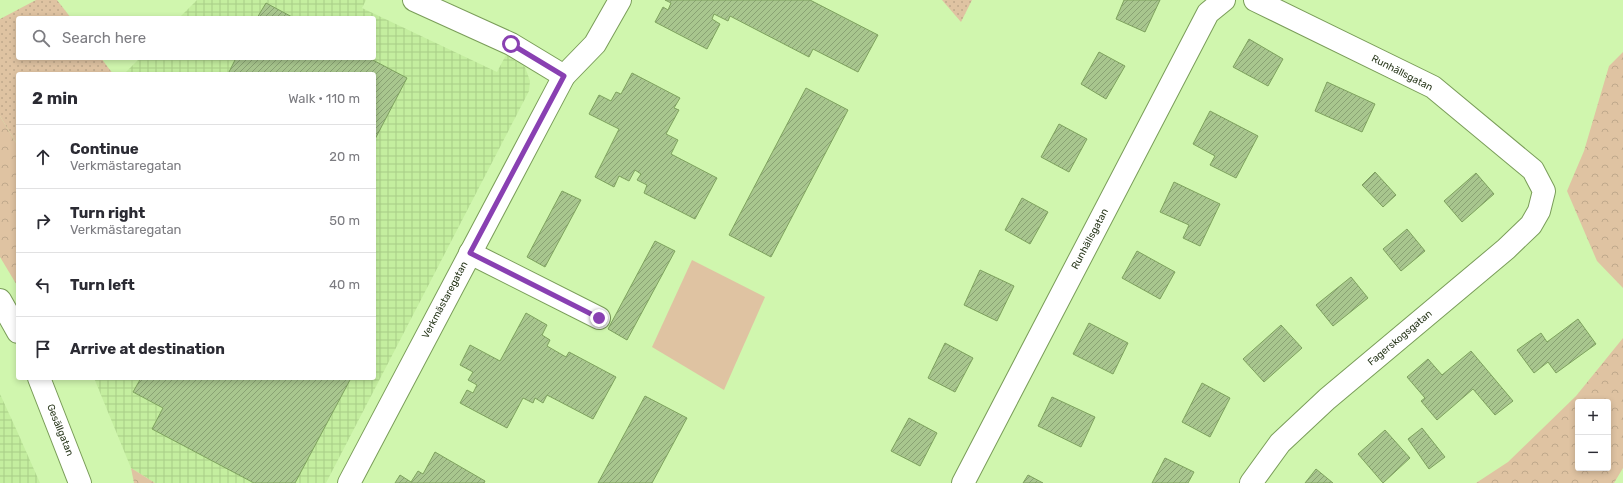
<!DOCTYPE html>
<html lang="en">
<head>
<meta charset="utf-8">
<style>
	:root { --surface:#fff; --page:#f7f7f7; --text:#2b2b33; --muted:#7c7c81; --line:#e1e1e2 }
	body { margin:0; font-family:Rubik,sans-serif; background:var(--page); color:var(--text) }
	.controls { position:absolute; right:12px; bottom:12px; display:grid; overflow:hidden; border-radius:4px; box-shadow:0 2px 6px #0003 }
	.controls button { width:36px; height:36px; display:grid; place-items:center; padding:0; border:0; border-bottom:1px solid var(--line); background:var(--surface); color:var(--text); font:20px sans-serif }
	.stop { position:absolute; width:12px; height:12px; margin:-9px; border:3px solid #8940b2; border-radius:50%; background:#fff }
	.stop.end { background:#8940b2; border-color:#fff; box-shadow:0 1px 4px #0008 }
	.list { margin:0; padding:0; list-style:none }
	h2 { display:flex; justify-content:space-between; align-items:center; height:52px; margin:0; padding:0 16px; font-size:17px }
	h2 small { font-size:13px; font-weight:400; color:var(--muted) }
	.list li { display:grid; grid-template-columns:26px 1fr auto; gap:12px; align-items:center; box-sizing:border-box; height:64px; padding:0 16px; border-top:1px solid var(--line) }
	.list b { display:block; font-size:15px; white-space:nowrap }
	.list p { margin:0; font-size:13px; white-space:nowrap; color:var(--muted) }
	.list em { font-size:13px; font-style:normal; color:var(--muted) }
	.icon { flex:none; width:22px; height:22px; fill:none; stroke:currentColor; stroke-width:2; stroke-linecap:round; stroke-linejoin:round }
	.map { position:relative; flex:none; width:1623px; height:483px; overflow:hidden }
	.search { position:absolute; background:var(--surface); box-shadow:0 2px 6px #0003; left:16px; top:16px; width:360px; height:44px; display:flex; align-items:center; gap:10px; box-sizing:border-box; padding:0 14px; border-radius:4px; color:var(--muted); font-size:15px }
	.panel { position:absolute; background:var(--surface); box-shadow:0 2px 6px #0003; left:16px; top:72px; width:360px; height:308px; border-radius:4px }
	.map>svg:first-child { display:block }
	.industrial { fill:url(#industrial-grid) }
	.forest { fill:url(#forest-crowns); fill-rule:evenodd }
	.park { fill:#dfc3a2 }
	.garden { fill:url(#garden-dots) }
	.building { fill:url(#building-hatch); stroke:#7ea25e }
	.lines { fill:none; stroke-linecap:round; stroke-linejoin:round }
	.minor-casing { stroke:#7a9d59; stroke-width:24 }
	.minor { stroke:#fff; stroke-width:22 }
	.route { stroke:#8940b2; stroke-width:5 }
	.labels { text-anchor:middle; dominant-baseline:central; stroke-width:3; stroke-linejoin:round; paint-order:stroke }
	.street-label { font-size:10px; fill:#28371b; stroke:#fff }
</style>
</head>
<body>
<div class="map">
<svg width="1623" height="483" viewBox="0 0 1623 483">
	<defs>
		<pattern id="industrial-grid" width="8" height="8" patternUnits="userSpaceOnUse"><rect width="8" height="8" fill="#c4ee9f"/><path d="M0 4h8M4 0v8" fill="none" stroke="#a8cd88"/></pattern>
		<pattern id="forest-crowns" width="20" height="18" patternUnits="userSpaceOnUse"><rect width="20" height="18" fill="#dfc3a2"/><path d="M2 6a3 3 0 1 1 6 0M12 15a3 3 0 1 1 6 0" fill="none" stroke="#bfa88b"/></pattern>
		<pattern id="garden-dots" width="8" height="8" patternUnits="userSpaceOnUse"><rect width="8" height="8" fill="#dfc3a2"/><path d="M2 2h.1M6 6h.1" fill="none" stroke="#bfa88b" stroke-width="1.8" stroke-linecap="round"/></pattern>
		<pattern id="building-hatch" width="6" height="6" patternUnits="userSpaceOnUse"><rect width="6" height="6" fill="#a8c68e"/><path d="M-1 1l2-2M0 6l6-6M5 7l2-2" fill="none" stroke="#89a273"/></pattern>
	</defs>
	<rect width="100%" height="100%" fill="#d0f6ae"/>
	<g class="industrial">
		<polygon points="197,0 366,0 362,8 497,72 506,55 525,67 530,81 529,91 326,483 155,483 131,468 94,378 374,378 374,74 124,74 140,58 374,58 374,18 179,18"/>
		<polygon points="0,394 17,431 40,483 0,483"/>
	</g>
	<g class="forest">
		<polygon points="1623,52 1623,288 1597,261 1567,191 1584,151 1609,66"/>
		<polygon points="0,116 18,146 18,287 0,257"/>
		<path d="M1623 338V468L1614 483H1476L1508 462 1576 396ZM1578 402H1608V468H1578Z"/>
		<polygon points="131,468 155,483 134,483"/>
	</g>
	<polygon class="park" points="692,260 765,297 724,390 652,347"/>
	<g class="garden">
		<polygon points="36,0 57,0 71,18 18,18 18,58 101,58 113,74 18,74 18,146 0,116 0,19"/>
		<polygon points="942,0 972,0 961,22"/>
	</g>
	<g class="building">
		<polygon points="665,0 810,0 878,35 858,72 813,49 809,57 730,16 728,21 714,14 712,19 720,24 707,49 655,22 663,7 668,10 671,3"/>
		<polygon points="1124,0 1160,0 1145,32 1116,19"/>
		<polygon points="266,3 294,18 257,18"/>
		<polygon points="1249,39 1283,59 1268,86 1233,67"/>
		<polygon points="1099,52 1125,66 1106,99 1081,84"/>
		<polygon points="236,58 369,58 407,78 374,141 374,74 228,74"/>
		<polygon points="632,73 680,98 674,108 679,110 666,134 678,140 671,154 717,178 695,219 644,193 647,185 637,180 641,174 635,170 629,181 619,176 614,187 595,177 619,129 589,114 599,95 611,101 616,92 621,94"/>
		<polygon points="1327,82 1375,104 1362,132 1315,111"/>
		<polygon points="806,88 848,110 771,257 729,235"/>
		<polygon points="1210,111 1258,136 1236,178 1210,165 1215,156 1193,144"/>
		<polygon points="1059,124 1087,139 1069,172 1041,157"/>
		<polygon points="1375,172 1396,195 1383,207 1362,185"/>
		<polygon points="1476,173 1494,194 1462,222 1444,201"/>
		<polygon points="1174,182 1220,204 1200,246 1183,238 1189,225 1160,212"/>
		<polygon points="562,191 581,200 545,267 527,257"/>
		<polygon points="1022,198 1048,212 1030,244 1005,230"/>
		<polygon points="1407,229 1425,251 1401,271 1383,249"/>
		<polygon points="655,241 675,251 627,340 608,329"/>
		<polygon points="1137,251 1175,272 1160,299 1122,278"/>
		<polygon points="980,270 1014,286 997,321 964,305"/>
		<polygon points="1351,277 1368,298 1333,326 1316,305"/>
		<polygon points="526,313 547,325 542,335 550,340 547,346 566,357 569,352 616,377 593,419 547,395 543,403 535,398 533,403 523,398 507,428 460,403 467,390 473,393 477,385 468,380 473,372 460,365 470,345 500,361"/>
		<polygon points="1578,319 1596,344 1556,373 1548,362 1534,373 1517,350 1541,333 1547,342"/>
		<polygon points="1089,323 1128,343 1113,374 1073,354"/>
		<polygon points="1281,325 1302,348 1264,382 1243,359"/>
		<polygon points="945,343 973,358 955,392 928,378"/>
		<polygon points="1471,351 1513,401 1495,415 1473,389 1437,420 1421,401 1425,398 1407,377 1428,359 1442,375"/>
		<polygon points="141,378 351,378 295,483 254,483 152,429 163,408 133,392"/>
		<polygon points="1202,383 1230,398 1210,437 1182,422"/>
		<polygon points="645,396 687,418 652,483 598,483"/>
		<polygon points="1052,397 1095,417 1081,447 1038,426"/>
		<polygon points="909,418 937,433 920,466 891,451"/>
		<polygon points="1422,428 1445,457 1429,469 1408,439"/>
		<polygon points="1385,430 1410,458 1383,483 1358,454"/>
		<polygon points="435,452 485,481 484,483 395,483 400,475 411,482 418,471 423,474"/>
		<polygon points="1165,458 1194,472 1188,483 1152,483"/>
		<polygon points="1316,469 1333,483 1305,483"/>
		<polygon points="1028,475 1043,483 1023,483"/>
	</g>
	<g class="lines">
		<defs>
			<g id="minor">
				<polyline points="414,0 511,44 564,76"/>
				<polyline points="470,253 599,318"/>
				<polyline points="0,300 18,332"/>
				<polyline points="39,378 80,483"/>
				<polyline points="349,483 564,76 595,44 620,0"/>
				<polyline points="963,483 1208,13 1224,0"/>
				<polyline points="1251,483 1280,443 1327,399 1506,249 1531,225 1539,211 1544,191 1533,170 1433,87 1255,0"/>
			</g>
		</defs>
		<use href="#minor" class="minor-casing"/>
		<use href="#minor" class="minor"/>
	</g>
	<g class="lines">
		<polyline class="route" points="511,44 564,76 470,253 599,318"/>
	</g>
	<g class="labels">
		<g class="street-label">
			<text transform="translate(1402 73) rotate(27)">Runhällsgatan</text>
			<text transform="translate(1090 239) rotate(-62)">Runhällsgatan</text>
			<text transform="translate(445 300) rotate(-62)">Verkmästaregatan</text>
			<text transform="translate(1400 338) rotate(-40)">Fagerskogsgatan</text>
			<text transform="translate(60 430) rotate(68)">Gesällgatan</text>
		</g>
	</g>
</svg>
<div class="controls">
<button>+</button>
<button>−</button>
</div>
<div class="stop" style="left:511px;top:44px"></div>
<div class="stop end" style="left:599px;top:318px"></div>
<div class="search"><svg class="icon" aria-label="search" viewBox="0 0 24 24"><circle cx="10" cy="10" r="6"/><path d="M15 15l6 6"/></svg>Search here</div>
<section class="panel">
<h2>2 min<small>Walk · 110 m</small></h2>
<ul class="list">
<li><svg class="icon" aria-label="ahead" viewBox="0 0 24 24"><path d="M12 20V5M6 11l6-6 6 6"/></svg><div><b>Continue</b><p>Verkmästaregatan</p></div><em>20 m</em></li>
<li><svg class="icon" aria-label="right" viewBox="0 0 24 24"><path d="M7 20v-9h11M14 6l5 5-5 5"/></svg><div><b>Turn right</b><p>Verkmästaregatan</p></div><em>50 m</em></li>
<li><svg class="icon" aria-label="left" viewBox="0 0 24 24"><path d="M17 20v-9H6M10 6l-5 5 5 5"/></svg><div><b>Turn left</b></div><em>40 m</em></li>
<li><svg class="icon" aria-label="arrive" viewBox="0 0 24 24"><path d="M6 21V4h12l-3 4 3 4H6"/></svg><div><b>Arrive at destination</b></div></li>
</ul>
</section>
</div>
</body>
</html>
